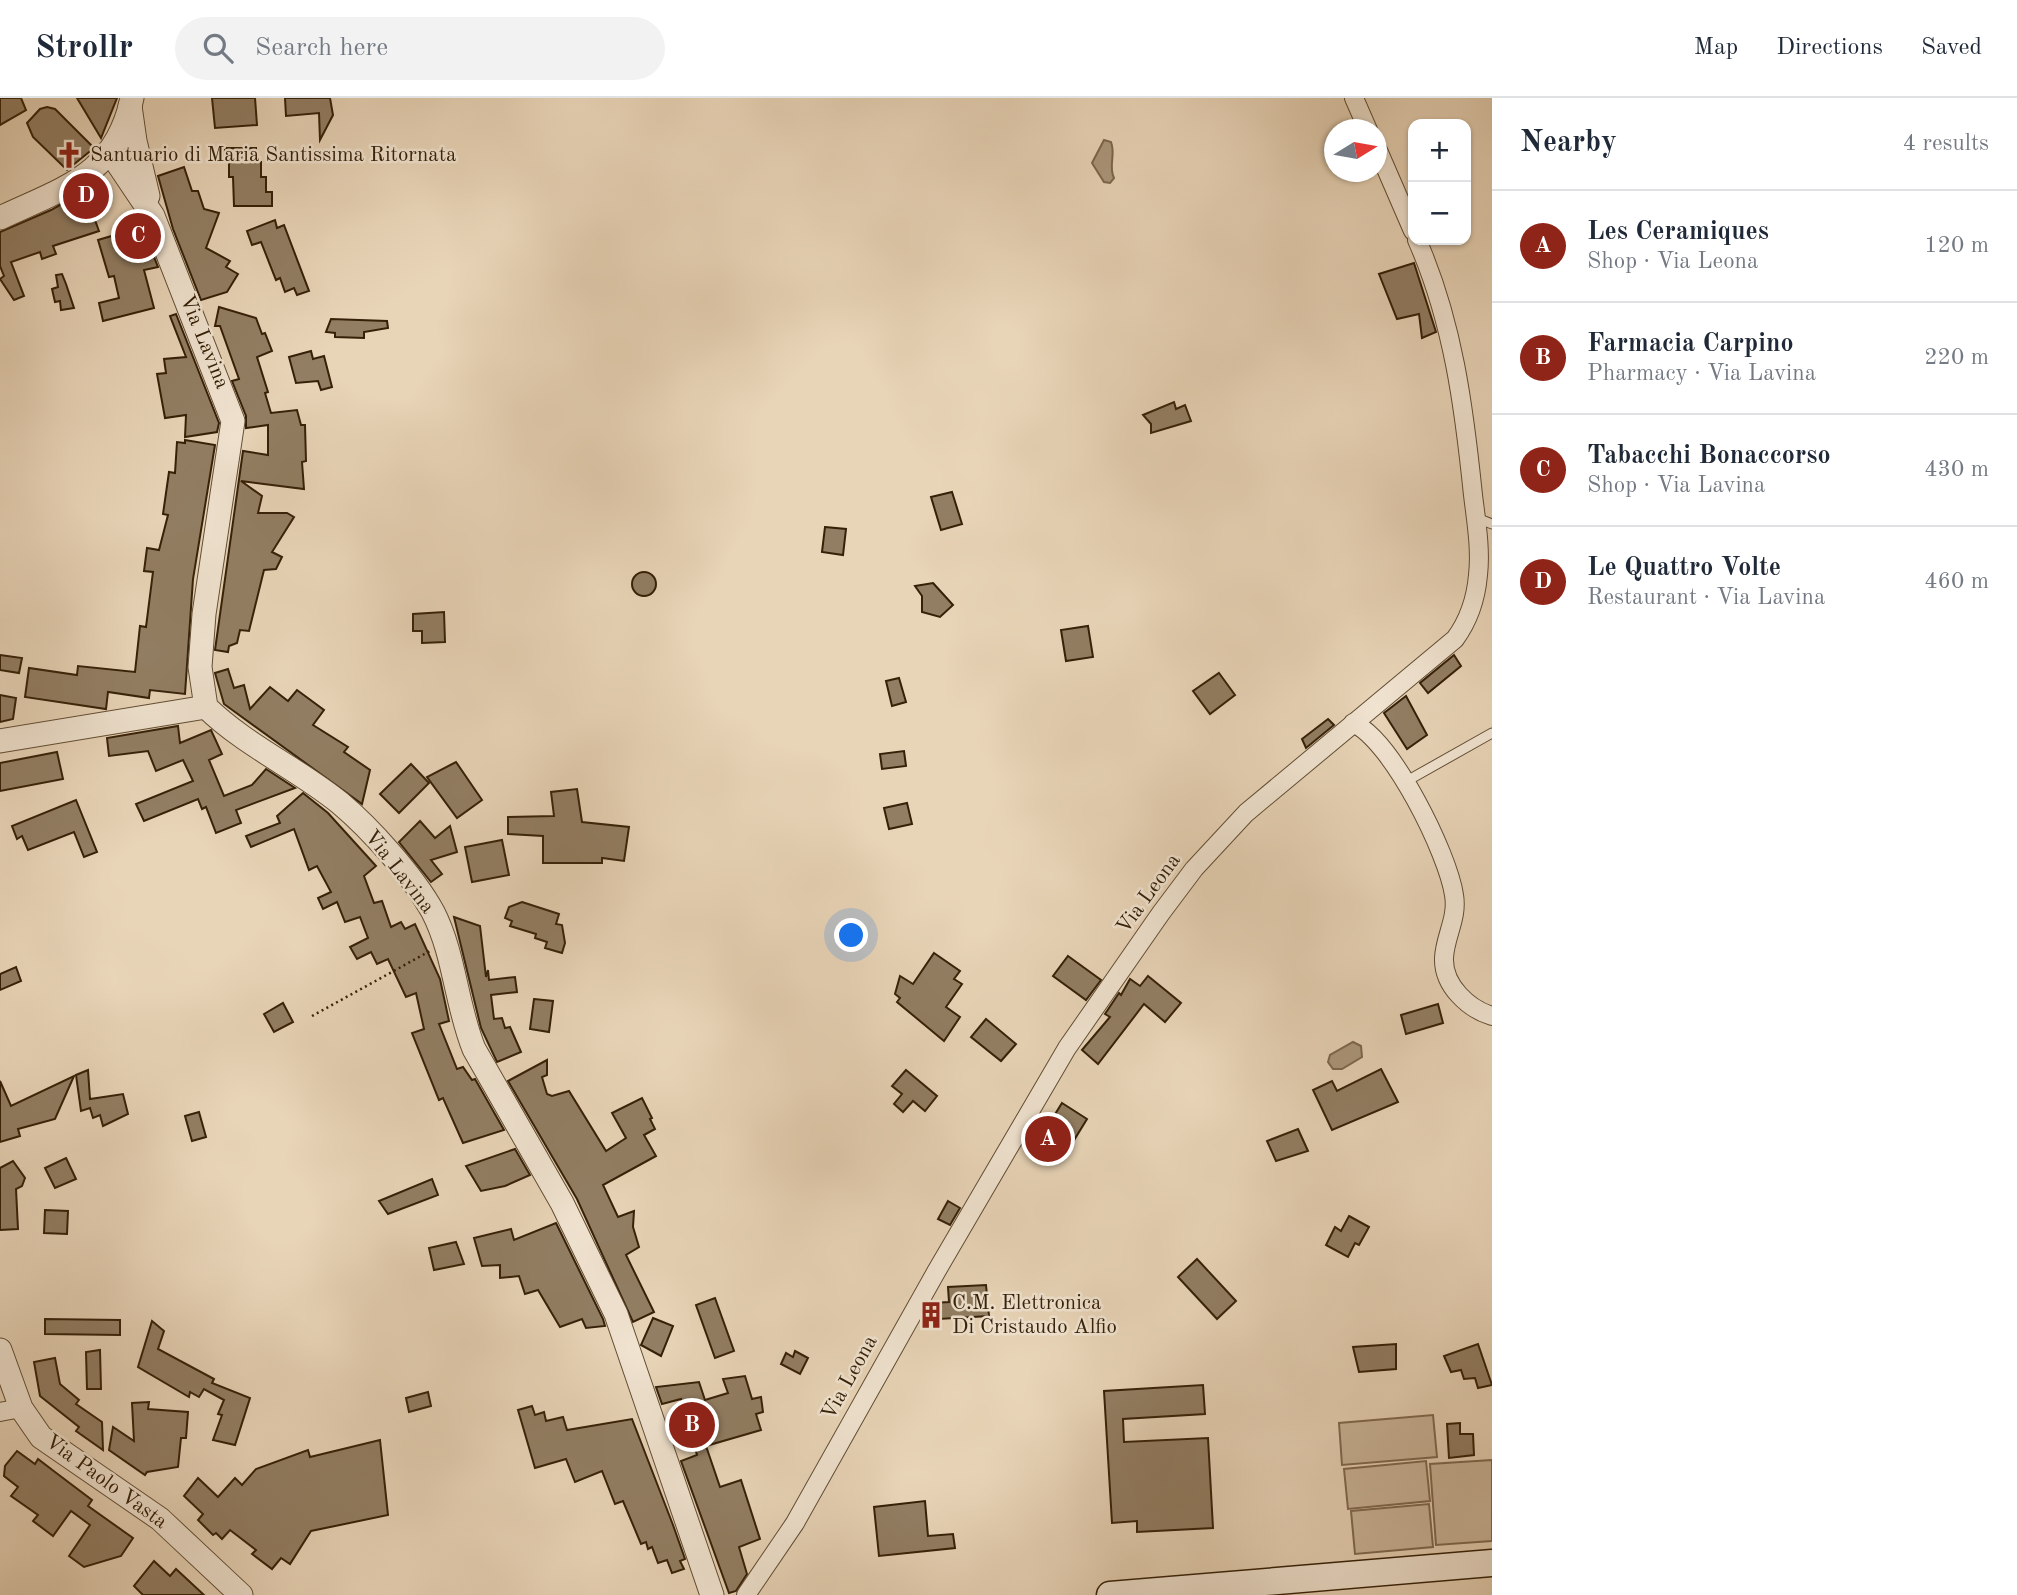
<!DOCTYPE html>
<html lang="en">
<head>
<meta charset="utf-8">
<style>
	:root { --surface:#fff; --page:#f2f2f3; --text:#1f2937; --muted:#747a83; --line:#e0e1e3; --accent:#8f2418 }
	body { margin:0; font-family:"Old Standard TT",serif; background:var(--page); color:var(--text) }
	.controls { position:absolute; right:21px; top:21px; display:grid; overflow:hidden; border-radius:14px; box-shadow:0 2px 5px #0004 }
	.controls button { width:63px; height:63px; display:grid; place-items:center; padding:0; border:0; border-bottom:2px solid var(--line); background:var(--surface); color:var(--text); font:35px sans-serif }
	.compass { position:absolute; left:1324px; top:21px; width:63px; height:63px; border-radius:50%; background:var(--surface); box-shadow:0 2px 5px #0004; rotate:79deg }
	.you { position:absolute; left:852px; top:838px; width:24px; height:24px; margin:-18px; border:5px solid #fff; border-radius:50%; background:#1a73e8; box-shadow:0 0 0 10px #1a73e833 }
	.badge { display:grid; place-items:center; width:46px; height:46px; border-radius:50%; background:var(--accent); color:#fff; font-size:23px; font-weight:700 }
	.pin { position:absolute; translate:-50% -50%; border:4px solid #fff; box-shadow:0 2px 7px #0006 }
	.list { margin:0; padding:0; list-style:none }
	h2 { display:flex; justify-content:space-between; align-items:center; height:91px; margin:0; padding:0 28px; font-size:30px }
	h2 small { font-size:23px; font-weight:400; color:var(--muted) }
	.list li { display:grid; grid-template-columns:46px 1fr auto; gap:21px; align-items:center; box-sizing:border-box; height:112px; padding:0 28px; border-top:2px solid var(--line) }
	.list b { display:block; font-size:26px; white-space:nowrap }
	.list p { margin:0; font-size:23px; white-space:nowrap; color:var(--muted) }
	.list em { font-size:23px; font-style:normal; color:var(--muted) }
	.icon { flex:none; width:38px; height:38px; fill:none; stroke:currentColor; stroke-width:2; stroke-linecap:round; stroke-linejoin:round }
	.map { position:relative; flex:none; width:1492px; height:1497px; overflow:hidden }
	header { display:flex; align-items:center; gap:42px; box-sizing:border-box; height:98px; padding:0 35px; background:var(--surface); border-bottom:2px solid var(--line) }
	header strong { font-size:33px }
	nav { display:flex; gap:38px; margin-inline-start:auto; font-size:24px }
	.search { width:490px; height:63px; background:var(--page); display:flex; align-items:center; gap:18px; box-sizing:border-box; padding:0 24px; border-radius:38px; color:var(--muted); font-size:26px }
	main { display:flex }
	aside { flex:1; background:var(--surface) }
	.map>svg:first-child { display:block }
	.green { fill:#cab599; stroke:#806a50; stroke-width:2 }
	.water { fill:#ab977c; stroke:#7c674e; stroke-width:2 }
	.building { fill:#927e63; stroke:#352008; stroke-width:2 }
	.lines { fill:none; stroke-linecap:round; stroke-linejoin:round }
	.service-casing { stroke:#624d34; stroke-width:11 }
	.minor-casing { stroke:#624d34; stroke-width:20 }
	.tertiary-casing { stroke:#624d34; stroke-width:25 }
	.secondary-casing { stroke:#352008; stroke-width:29 }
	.path { stroke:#352008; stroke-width:2.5; stroke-dasharray:2 3.5; stroke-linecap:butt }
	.service { stroke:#f0e3d0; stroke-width:9 }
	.minor { stroke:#f0e3d0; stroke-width:18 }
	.tertiary { stroke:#f0e3d0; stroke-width:23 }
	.secondary { stroke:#f0e3d0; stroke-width:26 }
	.labels { text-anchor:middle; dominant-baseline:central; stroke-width:5; stroke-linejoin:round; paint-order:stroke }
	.poi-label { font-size:21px; fill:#352008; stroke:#f0e3d0; text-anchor:start }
	.street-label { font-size:21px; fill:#352008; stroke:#f0e3d0 }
</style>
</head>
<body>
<header>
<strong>Strollr</strong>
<div class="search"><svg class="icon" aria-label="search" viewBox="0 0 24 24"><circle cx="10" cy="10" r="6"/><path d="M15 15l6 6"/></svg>Search here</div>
<nav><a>Map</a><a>Directions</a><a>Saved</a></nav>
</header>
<main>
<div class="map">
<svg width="1492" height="1497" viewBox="0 0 1492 1497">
	<rect width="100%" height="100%" fill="#e8d4b7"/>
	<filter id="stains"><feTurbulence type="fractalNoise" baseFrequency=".00286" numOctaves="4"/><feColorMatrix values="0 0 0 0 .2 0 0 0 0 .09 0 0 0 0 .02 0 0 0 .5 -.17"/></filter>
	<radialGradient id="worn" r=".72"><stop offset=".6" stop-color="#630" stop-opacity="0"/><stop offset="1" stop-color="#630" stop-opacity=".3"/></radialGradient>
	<g class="green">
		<polygon points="1433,1317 1437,1359 1342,1367 1339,1325"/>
		<polygon points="1492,1362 1492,1443 1436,1447 1430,1366"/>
		<polygon points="1426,1363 1430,1403 1348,1411 1344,1371"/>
		<polygon points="1429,1406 1433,1449 1355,1456 1351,1413"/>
	</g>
	<g class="water">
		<path d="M1104 42 1111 44C1116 57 1108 68 1114 80L1110 85 1104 84 1092 65Z"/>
		<polygon points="1353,944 1361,948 1362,959 1342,971 1333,971 1328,964 1330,957"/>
	</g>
	<g class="building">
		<polygon points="0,0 21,0 26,12 0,27"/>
		<polygon points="77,0 117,0 101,40"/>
		<polygon points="212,0 255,0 257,27 215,30"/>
		<polygon points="285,0 330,0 333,17 320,42 319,15 286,18"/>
		<polygon points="47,9 55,11 94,50 67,72 33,39 27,25 40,11"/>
		<polygon points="224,50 256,50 256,64 261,64 261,79 266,79 266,94 272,94 272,108 234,108 233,79 229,79 229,64 224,64"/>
		<polygon points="184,69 192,93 198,93 204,111 219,115 206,150 230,163 226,169 238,176 227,194 201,202 173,131 158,78"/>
		<polygon points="92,89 98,102 89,106 99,133 53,148 56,156 42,161 40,154 11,164 24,198 14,202 0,181 4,178 0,168 0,134 51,112"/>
		<polygon points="275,122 277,130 284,127 309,193 297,197 294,190 285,194 280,180 276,182 261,144 252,147 247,133"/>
		<polygon points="142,129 158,169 144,172 154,210 103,223 99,205 119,200 114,178 109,179 98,142"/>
		<polygon points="1414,165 1436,234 1422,240 1419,216 1397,221 1379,176"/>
		<polygon points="62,176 66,186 74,210 61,212 60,203 55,204 52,191 58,189 56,177"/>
		<polygon points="219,209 256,220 262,236 265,235 272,253 257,259 268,294 265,295 271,315 297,312 301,327 305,327 306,363 302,364 304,391 241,383 262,398 258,415 287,415 294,419 272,454 282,459 276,471 264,472 249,533 240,532 237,545 229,548 228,554 215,552 243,353 268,357 268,327 246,330 246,318 232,283 239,281 220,228 215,228"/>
		<polygon points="176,216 219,325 217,334 185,339 186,317 165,320 157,276 166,275 164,261 186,259 170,218"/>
		<polygon points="331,221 387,223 388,230 364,234 364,240 335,239 335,235 326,234"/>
		<polygon points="311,253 313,261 324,258 332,289 321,292 318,283 296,285 289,259"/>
		<polygon points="1174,304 1176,311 1185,307 1191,323 1151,335 1151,326 1143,317"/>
		<polygon points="185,342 215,347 193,481 185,596 150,592 149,600 108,594 106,611 25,599 29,570 77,577 78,568 135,574 140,528 146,529 153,474 144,473 147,450 159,452 168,417 163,416 169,374 175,375 177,344 185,345"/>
		<polygon points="952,394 962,426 941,432 931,399"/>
		<polygon points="825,429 846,431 843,457 822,454"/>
		<circle cx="644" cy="486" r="12"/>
		<polygon points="933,485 953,507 940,519 922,514 922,498 915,488"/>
		<polygon points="444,514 445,544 422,545 422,533 413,533 413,516"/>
		<polygon points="1088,528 1093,559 1066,563 1061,532"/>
		<polygon points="0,557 22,560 19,575 0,572"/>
		<polygon points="1454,557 1461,568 1428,595 1420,585"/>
		<polygon points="228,571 234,590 244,587 250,611 270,589 288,603 297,592 324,612 313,627 348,649 344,654 370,672 362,706 224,606 215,575"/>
		<polygon points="1219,575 1235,597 1210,616 1193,593"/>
		<polygon points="899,580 906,604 892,608 886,583"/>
		<polygon points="0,597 16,600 13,621 0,624"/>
		<polygon points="1406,598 1427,637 1407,651 1384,615"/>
		<polygon points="1328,621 1334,627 1306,650 1302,641"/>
		<polygon points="178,628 180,645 211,632 222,656 209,662 224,698 252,687 266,671 295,690 236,712 241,725 216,735 206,709 202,711 198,701 144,723 136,706 193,683 183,662 156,673 148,653 109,658 107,640"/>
		<polygon points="904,653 906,668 882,671 880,656"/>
		<polygon points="57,654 63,681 0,693 0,665"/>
		<polygon points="456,664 482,702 457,720 427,679"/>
		<polygon points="411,666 429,685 399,715 380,696"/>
		<polygon points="577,691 582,724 629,729 624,763 602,760 602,765 543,765 543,738 508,736 508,719 554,718 551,694"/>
		<polygon points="303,695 328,715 376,768 364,778 374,805 382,803 391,829 401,824 405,831 415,826 440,881 449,923 439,926 457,971 463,969 472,982 475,981 504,1032 463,1045 443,1000 439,1002 412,935 424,931 416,895 406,899 388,861 377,866 371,854 357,861 350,849 368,840 360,819 345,824 337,804 323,811 318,800 331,794 317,768 309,772 294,731 251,749 246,738 280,725 277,718"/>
		<polygon points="76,702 97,754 84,759 74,734 28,752 22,738 17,741 12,728"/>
		<polygon points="907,705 912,726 889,731 884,710"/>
		<polygon points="420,723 435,740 450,728 457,754 431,762 442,776 431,784 399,744"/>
		<polygon points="502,742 509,777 472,784 465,749"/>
		<polygon points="522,804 559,816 556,826 562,827 565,845 562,855 545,850 547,844 535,840 536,836 510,828 512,823 505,820 509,809"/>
		<polygon points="454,819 480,828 486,879 488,872 489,882 515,879 517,894 491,897 494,921 502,920 505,930 510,929 521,954 497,964 481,930"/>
		<polygon points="934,855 960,873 954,881 962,886 946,909 960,919 944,943 897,904 900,900 895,896 900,878 913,886"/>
		<polygon points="1068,858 1101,882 1086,902 1053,878"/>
		<polygon points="16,869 21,883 0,892 0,876"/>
		<polygon points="1148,878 1181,905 1165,924 1144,906 1098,966 1082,952 1110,919 1105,916 1119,895 1121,897 1130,881 1140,888"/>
		<polygon points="534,901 553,903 549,934 530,931"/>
		<polygon points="283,905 293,924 274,934 264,916"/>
		<polygon points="1438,906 1443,925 1406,936 1401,917"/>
		<polygon points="986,921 1016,946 1001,963 971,939"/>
		<polygon points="547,962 547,977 542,979 547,996 552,998 569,993 606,1053 626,1040 612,1015 642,1000 652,1020 650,1021 655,1031 644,1037 656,1058 603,1087 618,1119 634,1113 633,1129 639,1149 626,1157 654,1214 633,1224 577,1101 508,983"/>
		<polygon points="1381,971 1398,1004 1332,1032 1313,992 1332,983 1337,993"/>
		<polygon points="88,972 90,1001 123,996 128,1016 103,1028 100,1017 93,1020 90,1010 81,1013 76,977"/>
		<polygon points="906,972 937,998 925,1013 913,1003 903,1014 894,1006 902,996 892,988"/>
		<polygon points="74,978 55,1021 18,1031 20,1038 0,1044 0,983 11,1008"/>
		<polygon points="1062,1005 1087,1021 1071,1047 1046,1031"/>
		<polygon points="199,1014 206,1039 192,1043 185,1018"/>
		<polygon points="1298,1031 1308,1053 1276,1063 1267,1043"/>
		<polygon points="515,1051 530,1077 505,1088 481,1093 466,1068"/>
		<polygon points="66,1060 76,1081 55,1090 45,1070"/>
		<polygon points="13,1063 25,1080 22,1088 16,1091 18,1131 0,1132 0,1070"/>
		<polygon points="432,1081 438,1097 388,1116 379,1103"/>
		<polygon points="948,1103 960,1110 950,1127 938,1121"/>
		<polygon points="45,1112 68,1113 67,1136 44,1135"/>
		<polygon points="1349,1118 1369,1129 1359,1147 1355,1145 1348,1159 1326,1147 1335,1129 1341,1133"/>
		<polygon points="556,1125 603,1221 605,1228 586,1230 582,1221 560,1229 538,1192 525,1196 519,1178 500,1180 500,1167 482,1168 474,1140 511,1131 514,1142"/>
		<polygon points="456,1144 464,1166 434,1172 429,1150"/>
		<polygon points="1197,1161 1236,1203 1217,1221 1178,1179"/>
		<polygon points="986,1187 989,1218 922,1222 932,1205 949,1204 948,1189"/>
		<polygon points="715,1200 734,1253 715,1260 696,1207"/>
		<polygon points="653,1220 673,1228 661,1258 641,1247"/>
		<polygon points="45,1221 120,1222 120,1237 45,1236"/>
		<polygon points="152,1223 164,1233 158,1251 214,1281 212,1285 250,1300 235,1347 213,1342 222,1317 218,1316 224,1302 204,1291 199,1299 190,1294 189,1299 138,1269"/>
		<polygon points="1396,1246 1396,1271 1359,1274 1353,1249"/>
		<polygon points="1478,1246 1492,1287 1478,1290 1475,1280 1464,1281 1461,1272 1451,1274 1444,1258"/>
		<polygon points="100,1252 101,1291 87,1291 86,1254"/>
		<polygon points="795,1253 808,1260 800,1276 781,1266 786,1255 793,1259"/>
		<polygon points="55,1260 60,1286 79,1302 76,1306 102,1324 103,1352 76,1333 79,1329 40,1298 34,1264"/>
		<polygon points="745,1278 752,1301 761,1299 763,1314 756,1316 761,1332 706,1348 720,1389 741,1382 760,1441 739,1449 747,1476 736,1493 729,1495 681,1363 697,1357 681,1301 662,1306 656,1289 699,1284 705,1302 728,1295 723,1281"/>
		<polygon points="1203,1287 1205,1316 1123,1321 1124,1344 1208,1340 1213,1430 1137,1434 1137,1423 1112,1425 1104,1293"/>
		<polygon points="428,1294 431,1308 409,1314 406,1300"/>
		<polygon points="149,1304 148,1311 188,1314 186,1340 181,1340 178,1369 147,1374 145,1377 109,1352 113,1329 134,1343 132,1305"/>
		<polygon points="532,1308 535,1317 544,1314 546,1323 563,1319 567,1332 632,1321 673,1427 685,1461 680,1463 684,1471 672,1475 667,1462 658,1465 652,1449 648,1451 646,1444 641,1446 623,1403 615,1406 602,1373 575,1384 566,1361 535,1370 518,1312"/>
		<polygon points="1460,1325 1460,1336 1473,1336 1474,1357 1449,1360 1447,1326"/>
		<polygon points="380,1342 388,1417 311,1433 290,1466 281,1460 272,1471 252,1456 256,1452 230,1432 222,1441 216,1435 213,1437 198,1422 203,1416 184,1398 198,1380 218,1399 235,1380 242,1387 256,1371 308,1352 310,1359"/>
		<polygon points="17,1353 35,1366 38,1361 55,1374 92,1402 88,1408 133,1440 121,1458 84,1469 69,1458 90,1427 71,1413 53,1438 33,1423 38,1417 11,1398 18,1389 4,1378 5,1368"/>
		<polygon points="925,1403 928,1438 953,1436 955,1450 879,1458 874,1409"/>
		<polygon points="154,1463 170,1478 176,1471 204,1497 143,1497 134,1488"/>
	</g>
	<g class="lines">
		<defs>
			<g id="service">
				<polyline points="1477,420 1492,426"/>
				<polyline points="1405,684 1492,635"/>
			</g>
			<g id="minor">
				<polyline points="1354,0 1368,32"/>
				<polyline points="1377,50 1413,133"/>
				<path d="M1353 625C1392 642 1448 756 1454 797 1458 820 1445 838 1444 860 1443 888 1469 911 1492 918"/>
				<polyline points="0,1314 21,1310"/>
				<path d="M746 1497 795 1425 936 1174 1067 950 1161 815 1194 771 1246 715 1455 541C1469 522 1476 500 1478 477 1481 451 1476 422 1473 397 1464 309 1453 223 1417 142"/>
			</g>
			<g id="tertiary">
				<polyline points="130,8 135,43 148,98"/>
				<path d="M110 54 153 118 233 323 204 516 200 569 206 609C246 648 297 670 340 705 371 731 413 778 433 814 455 857 456 907 474 951L562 1105 616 1216 712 1497"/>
				<path d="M0 120C63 90 116 78 132 0"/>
				<polyline points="0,643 206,609"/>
				<polyline points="0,1252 21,1310 41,1339 160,1421 241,1497"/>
			</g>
			<polyline id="secondary" points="1110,1497 1492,1465"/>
		</defs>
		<use href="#service" class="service-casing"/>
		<use href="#minor" class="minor-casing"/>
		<use href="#tertiary" class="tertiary-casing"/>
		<use href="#secondary" class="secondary-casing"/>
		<polyline class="path" points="312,918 430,853"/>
		<use href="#service" class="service"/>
		<use href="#minor" class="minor"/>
		<use href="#tertiary" class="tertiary"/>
		<use href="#secondary" class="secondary"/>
	</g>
	<defs>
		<symbol id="church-bare" viewBox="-9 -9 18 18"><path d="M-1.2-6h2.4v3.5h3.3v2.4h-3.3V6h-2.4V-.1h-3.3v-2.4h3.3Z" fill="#8f2418" stroke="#f0e3d0" stroke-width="2.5" paint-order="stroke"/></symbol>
		<symbol id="building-bare" viewBox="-9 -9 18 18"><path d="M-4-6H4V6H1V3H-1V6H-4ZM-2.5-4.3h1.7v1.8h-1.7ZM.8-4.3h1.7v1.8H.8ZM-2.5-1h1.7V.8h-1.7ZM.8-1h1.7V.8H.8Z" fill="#8f2418" stroke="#f0e3d0" stroke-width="2.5" paint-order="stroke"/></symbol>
	</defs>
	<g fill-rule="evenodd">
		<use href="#church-bare" x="50" y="38" width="38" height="38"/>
		<use href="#building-bare" x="912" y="1198" width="38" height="38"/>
	</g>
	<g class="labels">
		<g class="poi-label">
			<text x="90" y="57">Santuario di Maria Santissima Ritornata</text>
			<text x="952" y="1205">C.M. Elettronica<tspan x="952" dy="24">Di Cristaudo Alfio</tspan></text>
		</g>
		<g class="street-label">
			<text transform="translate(204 244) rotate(68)">Via Lavina</text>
			<text transform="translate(399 774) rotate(52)">Via Lavina</text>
			<text transform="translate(1149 796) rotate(-54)">Via Leona</text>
			<text transform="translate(850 1280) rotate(-61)">Via Leona</text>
			<text transform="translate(106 1384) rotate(36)">Via Paolo Vasta</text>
		</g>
	</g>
	<rect width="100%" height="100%" filter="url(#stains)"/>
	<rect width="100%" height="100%" fill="url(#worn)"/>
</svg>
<div class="controls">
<button>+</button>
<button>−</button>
</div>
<svg class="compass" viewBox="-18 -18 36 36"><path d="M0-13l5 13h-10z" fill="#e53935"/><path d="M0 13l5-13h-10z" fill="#747a83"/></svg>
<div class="you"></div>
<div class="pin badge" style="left:1048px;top:1041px">A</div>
<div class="pin badge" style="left:692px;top:1327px">B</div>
<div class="pin badge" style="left:138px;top:138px">C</div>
<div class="pin badge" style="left:86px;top:98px">D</div>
</div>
<aside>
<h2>Nearby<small>4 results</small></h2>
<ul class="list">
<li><span class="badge">A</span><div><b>Les Ceramiques</b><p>Shop · Via Leona</p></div><em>120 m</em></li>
<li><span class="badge">B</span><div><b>Farmacia Carpino</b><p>Pharmacy · Via Lavina</p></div><em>220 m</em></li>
<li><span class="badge">C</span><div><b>Tabacchi Bonaccorso</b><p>Shop · Via Lavina</p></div><em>430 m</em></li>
<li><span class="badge">D</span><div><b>Le Quattro Volte</b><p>Restaurant · Via Lavina</p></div><em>460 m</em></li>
</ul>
</aside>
</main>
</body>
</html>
